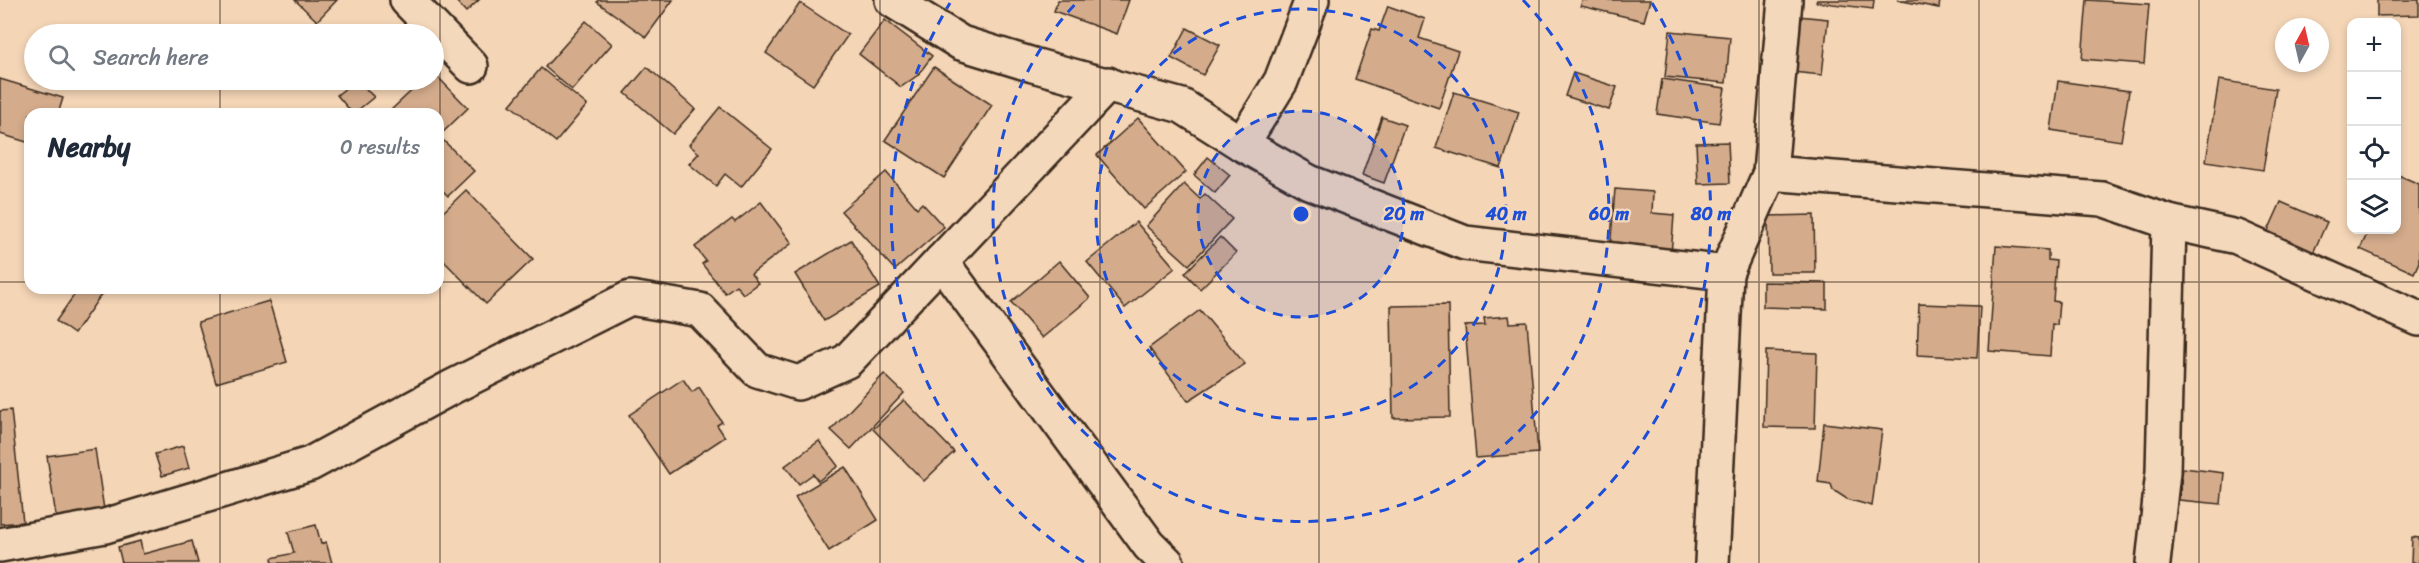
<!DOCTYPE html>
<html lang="en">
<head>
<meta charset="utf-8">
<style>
	:root { --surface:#fff; --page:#f2f2f3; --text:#1f2937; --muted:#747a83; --line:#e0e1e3 }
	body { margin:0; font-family:Sriracha,sans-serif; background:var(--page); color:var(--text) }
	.controls { position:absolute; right:18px; top:18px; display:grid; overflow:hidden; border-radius:12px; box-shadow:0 3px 9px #0003 }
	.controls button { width:54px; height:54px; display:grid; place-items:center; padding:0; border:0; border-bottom:2px solid var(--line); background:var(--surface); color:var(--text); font:30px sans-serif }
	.compass { position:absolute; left:2275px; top:18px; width:54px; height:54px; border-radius:50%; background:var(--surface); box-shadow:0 3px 9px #0003; rotate:8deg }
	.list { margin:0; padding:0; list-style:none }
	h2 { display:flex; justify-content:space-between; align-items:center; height:78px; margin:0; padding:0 24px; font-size:26px }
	h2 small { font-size:20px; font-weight:400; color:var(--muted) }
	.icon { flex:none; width:33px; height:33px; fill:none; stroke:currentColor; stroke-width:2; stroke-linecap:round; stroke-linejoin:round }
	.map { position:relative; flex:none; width:2419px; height:563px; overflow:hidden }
	.search { position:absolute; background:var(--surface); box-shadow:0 3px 9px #0003; left:24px; top:24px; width:420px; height:66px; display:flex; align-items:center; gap:15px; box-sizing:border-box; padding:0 21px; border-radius:33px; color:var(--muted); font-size:22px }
	.panel { position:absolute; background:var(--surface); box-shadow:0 3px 9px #0003; left:24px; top:108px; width:420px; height:186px; border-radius:18px }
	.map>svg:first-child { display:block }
	.building { fill:#d4ac8c; stroke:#3b2a1e; stroke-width:1.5 }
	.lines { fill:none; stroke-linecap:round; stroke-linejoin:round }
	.minor-casing { stroke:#3b2a1e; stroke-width:38 }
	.minor { stroke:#f4d8bb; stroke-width:33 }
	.grid { fill:none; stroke:#3b2a1e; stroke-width:1.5; stroke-opacity:0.55 }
	.ring { fill:none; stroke:#1d4ed8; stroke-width:3; stroke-dasharray:10 8 }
	.centre { fill:#1d4ed8; stroke:#f4d8bb; stroke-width:3 }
	.ring-label { font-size:18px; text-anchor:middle; font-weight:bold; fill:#1d4ed8; stroke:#f4d8bb; stroke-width:4.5; stroke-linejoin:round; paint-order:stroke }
</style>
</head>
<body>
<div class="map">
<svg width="2419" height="563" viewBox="0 0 2419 563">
	<rect width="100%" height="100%" fill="#f4d5b6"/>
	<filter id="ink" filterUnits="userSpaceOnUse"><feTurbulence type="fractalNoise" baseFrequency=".0167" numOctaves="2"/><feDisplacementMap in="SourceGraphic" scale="12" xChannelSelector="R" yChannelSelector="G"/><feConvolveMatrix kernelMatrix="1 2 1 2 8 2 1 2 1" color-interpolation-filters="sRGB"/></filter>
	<g filter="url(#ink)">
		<g class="building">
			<polygon points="295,0 337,0 317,21"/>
			<polygon points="455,0 479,0 466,12"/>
			<polygon points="598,0 673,0 646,37 597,2"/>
			<polygon points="1058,0 1129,0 1117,34 1054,11"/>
			<polygon points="1582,0 1650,0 1644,21 1581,6"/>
			<polygon points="1817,0 1874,0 1873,9 1816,2"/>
			<polygon points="1897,0 1940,0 1939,8"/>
			<polygon points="2087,0 2149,4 2144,64 2082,59"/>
			<polygon points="2377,0 2419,0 2419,15 2377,16"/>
			<polygon points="800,3 848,35 813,85 766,53"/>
			<polygon points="1388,6 1425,19 1419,38 1458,51 1439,108 1355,79 1372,29 1379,31"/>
			<polygon points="1798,16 1828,19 1822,75 1792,72"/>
			<polygon points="885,20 932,56 918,75 901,87 859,54"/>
			<polygon points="586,21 612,44 572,90 545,67"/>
			<polygon points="1187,28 1220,45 1203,75 1171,58"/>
			<polygon points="1670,31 1730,37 1726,83 1665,77"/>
			<polygon points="647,67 695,109 673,134 625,93"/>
			<polygon points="934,67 992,105 944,178 885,140"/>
			<polygon points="541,68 587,105 556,142 510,105"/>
			<polygon points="434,73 468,108 438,137 438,114 393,114 390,111 423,80 434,80"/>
			<polygon points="1573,73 1617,87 1609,110 1565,96"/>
			<polygon points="0,79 63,98 58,114 30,114 30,143 0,134"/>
			<polygon points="1662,79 1725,88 1719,123 1657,114"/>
			<polygon points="356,80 374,97 353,114 337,95"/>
			<polygon points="2219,80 2276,89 2263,170 2206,161"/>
			<polygon points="2058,81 2129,91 2121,141 2051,130"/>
			<polygon points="1454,92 1519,112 1501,168 1436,148"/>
			<polygon points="720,107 772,149 741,187 725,174 716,186 689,164 699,153 689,145"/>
			<polygon points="1382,117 1405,125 1384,183 1362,175"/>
			<polygon points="1138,118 1186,172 1144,209 1097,155"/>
			<polygon points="441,138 474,171 448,196 438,186 438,141"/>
			<polygon points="1728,142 1730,183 1698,184 1696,143"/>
			<polygon points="1208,157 1230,175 1215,193 1194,175"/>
			<polygon points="886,172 917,208 922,203 944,227 895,270 841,211"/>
			<polygon points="2396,174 2419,184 2419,262 2414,273 2360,249 2369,230 2396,230"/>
			<polygon points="1184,184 1200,199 1205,194 1232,219 1189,265 1146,226"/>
			<polygon points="1615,189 1653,192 1652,213 1674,215 1671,255 1610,251"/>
			<polygon points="466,190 533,259 486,304 438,255 438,217"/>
			<polygon points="761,202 792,243 751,274 758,283 743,294 736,285 725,293 702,264 706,261 695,247 732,219 735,222"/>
			<polygon points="2281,202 2327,222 2309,262 2263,242"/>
			<polygon points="1814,215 1815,273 1769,273 1768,216"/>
			<polygon points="1136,222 1175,268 1125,308 1087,262"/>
			<polygon points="1220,237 1236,253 1200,289 1185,273"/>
			<polygon points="851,240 880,287 824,321 795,274"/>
			<polygon points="1996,246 2048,250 2048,260 2056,261 2053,301 2059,302 2057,325 2052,324 2050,356 1989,351"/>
			<polygon points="1059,261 1090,298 1042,338 1011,302"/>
			<polygon points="1763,282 1827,283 1827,309 1763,307"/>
			<polygon points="79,288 98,288 103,292 74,334 56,321"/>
			<polygon points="269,301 287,362 216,383 198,322"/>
			<polygon points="1919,304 1980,306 1977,358 1917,355"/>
			<polygon points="1448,305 1450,417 1393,418 1391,306"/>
			<polygon points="1200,310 1245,364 1188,401 1149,348"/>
			<polygon points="1509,316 1510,323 1527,322 1538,453 1476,458 1465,326 1485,325 1484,318"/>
			<polygon points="1766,351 1817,353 1815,428 1764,427"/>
			<polygon points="884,374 904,393 851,449 831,430"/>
			<polygon points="683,379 692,392 699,387 722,422 717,425 725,437 669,474 629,415"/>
			<polygon points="904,400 954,452 924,481 873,429"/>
			<polygon points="11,410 23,522 0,524 0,411"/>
			<polygon points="1824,423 1882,430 1872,506 1847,499 1833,490 1831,484 1818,482"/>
			<polygon points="819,441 838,466 818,481 813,474 799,484 785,466"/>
			<polygon points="183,446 189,468 162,476 155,454"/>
			<polygon points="95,449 106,523 58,530 47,456"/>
			<polygon points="845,467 878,520 829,551 795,497"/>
			<polygon points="2183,468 2224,473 2221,504 2179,500"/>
			<polygon points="316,525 321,544 326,542 332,563 273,563 272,558 294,553 288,532"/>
			<polygon points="2412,537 2419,538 2419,563 2411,563"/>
			<polygon points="140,541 143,554 192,541 198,563 122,563 118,547"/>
		</g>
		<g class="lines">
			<defs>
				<g id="minor">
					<polyline points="407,0 471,66"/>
					<polyline points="892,0 961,43 1033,65 1182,106 1242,144 1309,182 1465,243 1726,273"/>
					<polyline points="1242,144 1281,81 1312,0"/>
					<polyline points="1770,173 2102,199 2169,222 2237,237 2419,319"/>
					<polyline points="941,261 1149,545 1167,563"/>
					<polyline points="0,545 105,526 310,464 452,387 630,298 700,310 757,370 798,383 847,361 1108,84"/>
					<polyline points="1712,563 1726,273 1770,173 1785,0"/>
					<polyline points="2153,563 2163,472 2169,222"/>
				</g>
			</defs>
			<use href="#minor" class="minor-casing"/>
			<use href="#minor" class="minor"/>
		</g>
	</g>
	<path class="grid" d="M220 0V34M440 0V563M660 0V563M880 0V563M1100 0V563M1319 0V563M1539 0V563M1759 0V563M1979 0V563M2199 0V563M220 80V114M0 282H30M438 282H2419M220 288V563"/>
	<circle cx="1301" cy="214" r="103" fill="#1d4ed8" fill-opacity=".12"/>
	<g class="ring">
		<circle cx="1301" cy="214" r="103"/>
		<circle cx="1301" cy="214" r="205"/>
		<path d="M1523 0A308 308 0 1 1 1079 0"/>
		<path d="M1084 562A410 410 0 0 1 950 3M1652 3A410 410 0 0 1 1518 562"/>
	</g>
	<circle cx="1301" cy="214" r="9" class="centre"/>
	<g class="ring-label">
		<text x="1404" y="220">20 m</text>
		<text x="1506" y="220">40 m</text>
		<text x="1609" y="220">60 m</text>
		<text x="1711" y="220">80 m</text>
	</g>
</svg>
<div class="controls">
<button>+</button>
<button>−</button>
<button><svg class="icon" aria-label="locate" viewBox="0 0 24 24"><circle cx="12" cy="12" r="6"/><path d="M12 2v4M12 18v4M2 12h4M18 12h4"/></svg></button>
<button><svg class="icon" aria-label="layers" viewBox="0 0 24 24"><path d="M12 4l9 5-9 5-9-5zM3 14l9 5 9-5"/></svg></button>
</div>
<svg class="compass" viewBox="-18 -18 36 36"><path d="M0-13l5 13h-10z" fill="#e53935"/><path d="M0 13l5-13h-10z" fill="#747a83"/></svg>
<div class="search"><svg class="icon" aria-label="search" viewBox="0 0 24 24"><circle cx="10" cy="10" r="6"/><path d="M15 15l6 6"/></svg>Search here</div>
<section class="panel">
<h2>Nearby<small>0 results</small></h2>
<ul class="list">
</ul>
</section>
</div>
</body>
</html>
